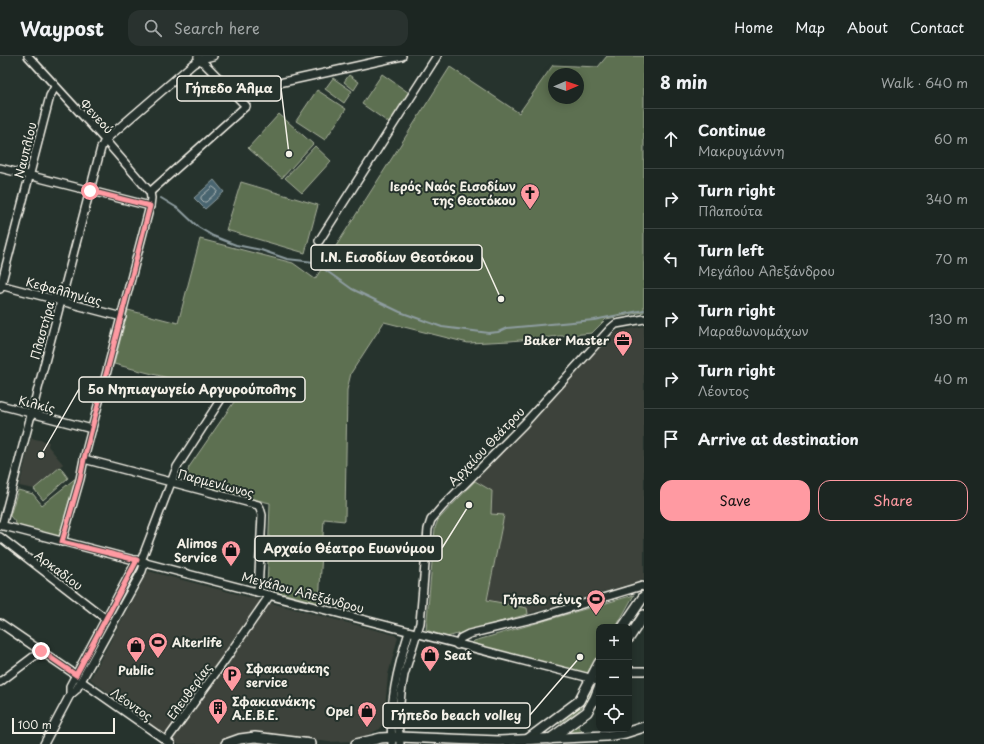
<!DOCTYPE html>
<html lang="en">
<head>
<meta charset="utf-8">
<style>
	:root { --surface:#1c2622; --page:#29322f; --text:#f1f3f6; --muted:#a0a5a5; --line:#3a4340; --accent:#ff9aa2 }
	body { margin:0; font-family:"Playpen Sans",sans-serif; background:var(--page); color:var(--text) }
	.controls { position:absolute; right:12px; bottom:12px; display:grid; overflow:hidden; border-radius:8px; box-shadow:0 2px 10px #0003 }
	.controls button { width:36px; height:36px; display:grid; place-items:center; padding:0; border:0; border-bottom:1px solid var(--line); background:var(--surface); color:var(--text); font:20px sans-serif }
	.compass { position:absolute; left:548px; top:12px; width:36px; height:36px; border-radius:50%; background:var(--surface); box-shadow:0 2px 10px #0003; rotate:88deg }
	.scale { position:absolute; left:12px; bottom:10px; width:103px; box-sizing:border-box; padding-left:4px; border:2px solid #f4f1e8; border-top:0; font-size:11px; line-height:14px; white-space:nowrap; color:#f4f1e8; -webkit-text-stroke:3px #26332d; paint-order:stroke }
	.stop { position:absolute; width:12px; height:12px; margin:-9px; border:3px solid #ff9aa2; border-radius:50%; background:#fff }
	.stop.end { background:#ff9aa2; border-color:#fff; box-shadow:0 1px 4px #0008 }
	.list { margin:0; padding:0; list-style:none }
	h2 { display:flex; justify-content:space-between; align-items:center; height:52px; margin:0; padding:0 16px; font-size:17px }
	h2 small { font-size:13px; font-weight:400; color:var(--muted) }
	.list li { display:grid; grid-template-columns:26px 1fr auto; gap:12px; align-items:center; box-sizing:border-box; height:60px; padding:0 16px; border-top:1px solid var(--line) }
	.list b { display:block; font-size:15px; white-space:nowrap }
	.list p { margin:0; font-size:13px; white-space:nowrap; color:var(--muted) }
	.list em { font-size:13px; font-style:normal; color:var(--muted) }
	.actions { display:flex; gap:8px; padding:12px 16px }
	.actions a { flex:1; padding:9px 0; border:1px solid var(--accent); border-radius:12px; text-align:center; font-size:14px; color:var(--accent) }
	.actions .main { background:var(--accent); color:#111 }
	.icon { flex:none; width:22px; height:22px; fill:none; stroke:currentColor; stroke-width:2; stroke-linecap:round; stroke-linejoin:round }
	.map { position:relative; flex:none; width:644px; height:688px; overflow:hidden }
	header { display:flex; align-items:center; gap:24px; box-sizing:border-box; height:56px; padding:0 20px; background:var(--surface); border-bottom:1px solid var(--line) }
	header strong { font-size:19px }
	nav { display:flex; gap:22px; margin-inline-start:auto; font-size:14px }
	.search { width:280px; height:36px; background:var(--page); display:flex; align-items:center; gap:10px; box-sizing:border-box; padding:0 14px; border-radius:12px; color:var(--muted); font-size:15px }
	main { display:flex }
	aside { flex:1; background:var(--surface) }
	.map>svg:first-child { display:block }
	.built { fill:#3c433a }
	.green { fill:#5d6f51; stroke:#a8b09c; fill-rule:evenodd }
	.water { fill:#4a6570; stroke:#8e9da0 }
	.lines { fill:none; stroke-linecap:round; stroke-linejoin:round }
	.shore { stroke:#b0b9b8; stroke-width:1 }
	.stream { stroke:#8e9da0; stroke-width:2 }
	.minor-casing { stroke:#f4f1e8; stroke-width:10 }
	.tertiary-casing { stroke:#f4f1e8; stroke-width:12 }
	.minor { stroke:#26332d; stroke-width:7 }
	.tertiary { stroke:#26332d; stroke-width:9 }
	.route { stroke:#ff9aa2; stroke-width:5 }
	.labels { text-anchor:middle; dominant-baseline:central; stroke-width:4; stroke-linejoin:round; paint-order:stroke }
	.street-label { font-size:12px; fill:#f4f1e8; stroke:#26332d }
	.poi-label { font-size:12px; font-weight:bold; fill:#f4f1e8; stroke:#26332d; text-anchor:end }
	.leader { fill:none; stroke:#f4f1e8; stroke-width:1.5 }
	.callout-dot { fill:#f4f1e8; stroke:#26332d; stroke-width:1.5 }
	.callout { fill:#26332d; stroke:#f4f1e8; stroke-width:1.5 }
	.callout-label { font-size:13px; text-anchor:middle; font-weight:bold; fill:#f4f1e8 }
</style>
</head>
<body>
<header>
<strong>Waypost</strong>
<div class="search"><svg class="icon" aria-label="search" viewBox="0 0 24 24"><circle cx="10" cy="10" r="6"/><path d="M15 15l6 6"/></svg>Search here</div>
<nav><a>Home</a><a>Map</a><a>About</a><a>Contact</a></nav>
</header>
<main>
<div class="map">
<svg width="644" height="688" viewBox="0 0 644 688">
	<rect width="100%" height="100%" fill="#26332d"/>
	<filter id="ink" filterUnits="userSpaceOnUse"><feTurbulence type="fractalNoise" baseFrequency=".025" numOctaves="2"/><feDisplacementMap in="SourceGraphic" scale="8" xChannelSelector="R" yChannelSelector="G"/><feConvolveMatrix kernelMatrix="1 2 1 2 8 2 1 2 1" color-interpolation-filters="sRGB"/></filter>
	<g filter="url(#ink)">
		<g class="built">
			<polygon points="644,270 644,524 528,558 527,552 487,545 504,460 491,458 492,435 475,425 615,276"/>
			<polygon points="31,382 49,386 48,390 63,408 34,433 19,430"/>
			<polygon points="148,515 395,579 398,582 397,585 388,619 384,663 380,673 354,685 329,686 259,677 240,679 220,688 175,688 90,623"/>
		</g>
		<g class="green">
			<path d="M607 0H644V256L606 263 592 277 510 285 468 287 384 266 351 317 347 334 345 465 324 463 319 547 267 533 270 447 185 427 189 411 238 340 114 308 128 254 178 267 200 183 293 207 315 223 450 11 519 57 553 9 598 11ZM554 18H578V42H554Z"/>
			<polygon points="382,18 412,39 392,69 362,48"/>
			<polygon points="349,19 359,26 354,34 344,26"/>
			<polygon points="333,22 352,35 344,47 325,33"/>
			<polygon points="317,34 346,53 325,84 296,65"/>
			<polygon points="279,58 313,88 282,122 248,92"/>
			<polygon points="315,90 331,105 302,137 285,122"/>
			<polygon points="241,126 318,149 305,197 226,174"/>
			<polygon points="60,411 68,422 43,444 34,433"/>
			<polygon points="77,421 60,484 16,472 16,467 10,460 18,434 33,438 42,449"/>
			<polygon points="475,425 492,435 491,458 504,459 487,544 527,552 528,558 447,581 426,574 435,472 438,464"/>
			<polygon points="634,539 616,571 599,571 599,599 588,618 471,589 474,585"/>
			<path d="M594 627 596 628C586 652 580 654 559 668L558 666 583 649Z"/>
			<polygon points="577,668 583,677 571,678 569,674"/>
		</g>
		<polygon class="water" points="214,124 224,136 205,153 194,142"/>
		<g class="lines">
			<polygon class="shore" points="213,131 217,134 217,136 206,146 204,146 201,143 201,141"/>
			<polyline class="stream" points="161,142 179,153 198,171 213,180 236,189 261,194 287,203 314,206 352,233 400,256 442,271 489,277 498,276 507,272 594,264 644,254"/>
			<defs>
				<g id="minor">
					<polyline points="28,0 105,84 150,136"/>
					<polyline points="234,37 402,0"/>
					<polyline points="0,112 150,150"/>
					<polyline points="150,136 246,50 198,1"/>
					<polyline points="319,185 437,0"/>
					<polyline points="0,229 122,261"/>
					<polyline points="0,233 50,40 55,31"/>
					<polyline points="0,349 92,373"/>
					<polyline points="84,403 258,449 260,452 262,459 258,536"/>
					<path d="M0 469C196 519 390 572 586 621L599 626"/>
					<polyline points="2,470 101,92 105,84 193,8 201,3 213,0"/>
					<polyline points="0,481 106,563"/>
					<polyline points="62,486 80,423 84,403 150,150 151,142 150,136"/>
					<polyline points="141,505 177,411 223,340"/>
					<polyline points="0,567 76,619"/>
					<polyline points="457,589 461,582 469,578 536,562 642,530 644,531"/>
					<polyline points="629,615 644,615"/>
					<polyline points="81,625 171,688"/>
					<polyline points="0,626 41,595"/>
					<polyline points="70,639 70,630 137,504"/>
					<polyline points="166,685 225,604 270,539"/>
					<polyline points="44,688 70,639 76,634 142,515 145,506"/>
					<path d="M392 688C389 647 397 614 409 576"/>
					<polyline points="400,688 398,667 401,637 404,619 420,567 428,473 431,464 442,451 524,368 610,273 616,268 644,263"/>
				</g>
				<g id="tertiary">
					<polyline points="623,571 644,540"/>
					<polyline points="629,582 644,559"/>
					<polyline points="528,683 579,645 599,607"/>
					<polyline points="550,683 587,656 595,642 599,632"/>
					<polyline points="226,688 240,683 255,681 311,688"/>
					<polyline points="356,688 381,682 399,681 499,685 606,680 625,677 644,671"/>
				</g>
			</defs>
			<use href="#minor" class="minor-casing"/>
			<use href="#tertiary" class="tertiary-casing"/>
			<use href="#minor" class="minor"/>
			<use href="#tertiary" class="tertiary"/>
		</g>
	</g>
	<g class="lines" filter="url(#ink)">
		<polyline class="route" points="41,595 76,619 137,504 62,486 80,423 84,403 150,150 90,135"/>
	</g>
	<defs>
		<symbol id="church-pin" viewBox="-11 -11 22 30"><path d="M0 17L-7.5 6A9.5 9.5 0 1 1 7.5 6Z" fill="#ff9aa2" stroke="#26332d"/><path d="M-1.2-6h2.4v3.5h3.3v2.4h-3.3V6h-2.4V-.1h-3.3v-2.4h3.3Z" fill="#111"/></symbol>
		<symbol id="office-pin" viewBox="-11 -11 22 30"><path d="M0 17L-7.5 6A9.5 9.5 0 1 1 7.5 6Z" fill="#ff9aa2" stroke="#26332d"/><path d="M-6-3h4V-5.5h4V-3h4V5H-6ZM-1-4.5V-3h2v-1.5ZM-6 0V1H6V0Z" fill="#111"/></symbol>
		<symbol id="shop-pin" viewBox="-11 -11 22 30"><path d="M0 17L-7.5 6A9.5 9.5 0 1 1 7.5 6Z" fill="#ff9aa2" stroke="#26332d"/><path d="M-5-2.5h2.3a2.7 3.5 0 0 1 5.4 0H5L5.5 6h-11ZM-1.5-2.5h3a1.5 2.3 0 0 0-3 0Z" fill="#111"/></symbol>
		<symbol id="stadium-pin" viewBox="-11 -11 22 30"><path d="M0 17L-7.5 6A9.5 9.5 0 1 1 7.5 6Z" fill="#ff9aa2" stroke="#26332d"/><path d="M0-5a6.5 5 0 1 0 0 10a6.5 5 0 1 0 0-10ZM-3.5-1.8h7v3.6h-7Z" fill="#111"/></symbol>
		<symbol id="parking-pin" viewBox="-11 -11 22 30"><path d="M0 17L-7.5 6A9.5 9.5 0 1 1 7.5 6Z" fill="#ff9aa2" stroke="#26332d"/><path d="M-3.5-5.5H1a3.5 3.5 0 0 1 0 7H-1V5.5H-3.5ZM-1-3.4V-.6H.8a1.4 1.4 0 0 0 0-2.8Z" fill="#111"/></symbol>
		<symbol id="building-pin" viewBox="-11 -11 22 30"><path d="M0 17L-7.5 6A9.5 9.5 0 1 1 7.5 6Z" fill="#ff9aa2" stroke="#26332d"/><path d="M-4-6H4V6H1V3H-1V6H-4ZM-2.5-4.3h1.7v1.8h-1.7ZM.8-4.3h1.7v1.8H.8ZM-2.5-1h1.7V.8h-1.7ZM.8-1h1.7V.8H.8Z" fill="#111"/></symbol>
	</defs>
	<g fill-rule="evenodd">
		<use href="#church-pin" x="519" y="126" width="22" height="30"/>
		<use href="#office-pin" x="612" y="273" width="22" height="30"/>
		<use href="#shop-pin" x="220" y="483" width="22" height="30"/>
		<use href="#stadium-pin" x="585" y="532" width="22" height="30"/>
		<use href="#stadium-pin" x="147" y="575" width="22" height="30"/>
		<use href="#shop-pin" x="125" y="579" width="22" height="30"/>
		<use href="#shop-pin" x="419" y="588" width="22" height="30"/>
		<use href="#parking-pin" x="221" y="608" width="22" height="30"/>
		<use href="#building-pin" x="207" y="641" width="22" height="30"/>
		<use href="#shop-pin" x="356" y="644" width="22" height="30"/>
	</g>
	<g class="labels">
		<g class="street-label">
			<text transform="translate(97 60) rotate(47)">Φενεού</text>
			<text transform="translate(25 94) rotate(-76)">Ναυπλίου</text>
			<text transform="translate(64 235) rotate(15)">Κεφαλληνίας</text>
			<text transform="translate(42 274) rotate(-75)">Πλαστήρα</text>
			<text transform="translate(37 348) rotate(14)">Κιλκίς</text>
			<text transform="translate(486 390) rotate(-46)">Αρχαίου Θεάτρου</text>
			<text transform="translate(216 427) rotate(15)">Παρμενίωνος</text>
			<text transform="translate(59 514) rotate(37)">Αρκαδίου</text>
			<text transform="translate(303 536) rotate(15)">Μεγάλου Αλεξάνδρου</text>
			<text transform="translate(189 635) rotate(-54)">Ελευθερίας</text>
			<text transform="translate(132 648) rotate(35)">Λέοντος</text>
		</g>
		<g class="poi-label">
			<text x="516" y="130">Ιερός Ναός Εισοδίων<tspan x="516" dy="14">της Θεοτόκου</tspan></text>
			<text x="609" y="284">Baker Master</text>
			<text x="217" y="487">Alimos<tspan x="217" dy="14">Service</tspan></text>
			<text x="582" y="543">Γήπεδο τένις</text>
			<text x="172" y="586" text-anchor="start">Alterlife</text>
			<text x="444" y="599" text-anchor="start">Seat</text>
			<text x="246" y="612" text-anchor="start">Σφακιανάκης<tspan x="246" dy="14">service</tspan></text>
			<text x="136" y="614" text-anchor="middle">Public</text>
			<text x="232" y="645" text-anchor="start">Σφακιανάκης<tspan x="232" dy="14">Α.Ε.Β.Ε.</tspan></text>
			<text x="353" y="655">Opel</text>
		</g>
	</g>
	<path class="leader" d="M289 98L281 32M501 243L482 201M41 399L79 333M469 449L442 492M580 601L530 659"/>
	<g class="callout-dot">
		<circle cx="289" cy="98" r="4"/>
		<circle cx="501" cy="243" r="4"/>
		<circle cx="41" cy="399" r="4"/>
		<circle cx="469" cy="449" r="4"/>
		<circle cx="580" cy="601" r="4"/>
	</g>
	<g class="callout">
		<rect x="177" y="20" width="104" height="25" rx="4"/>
		<rect x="311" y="189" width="171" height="25" rx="4"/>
		<rect x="79" y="321" width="226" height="25" rx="4"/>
		<rect x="255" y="480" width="187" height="25" rx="4"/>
		<rect x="383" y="647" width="147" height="25" rx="4"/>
	</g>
	<g class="callout-label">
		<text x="229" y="37">Γήπεδο Άλμα</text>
		<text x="397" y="206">Ι.Ν. Εισοδίων Θεοτόκου</text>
		<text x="192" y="338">5ο Νηπιαγωγείο Αργυρούπολης</text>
		<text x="349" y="497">Αρχαίο Θέατρο Ευωνύμου</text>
		<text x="456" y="664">Γήπεδο beach volley</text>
	</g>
</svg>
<div class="controls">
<button>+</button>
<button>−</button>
<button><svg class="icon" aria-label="locate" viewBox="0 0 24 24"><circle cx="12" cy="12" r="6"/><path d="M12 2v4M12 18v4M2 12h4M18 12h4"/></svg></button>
</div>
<svg class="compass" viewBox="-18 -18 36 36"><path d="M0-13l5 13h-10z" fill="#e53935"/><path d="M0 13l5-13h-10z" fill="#a0a5a5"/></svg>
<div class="scale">100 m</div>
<div class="stop" style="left:90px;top:135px"></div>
<div class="stop end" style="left:41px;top:595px"></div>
</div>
<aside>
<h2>8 min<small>Walk · 640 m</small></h2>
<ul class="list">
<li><svg class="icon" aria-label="ahead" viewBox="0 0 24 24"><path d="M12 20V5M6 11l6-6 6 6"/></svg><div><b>Continue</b><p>Μακρυγιάννη</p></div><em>60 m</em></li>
<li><svg class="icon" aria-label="right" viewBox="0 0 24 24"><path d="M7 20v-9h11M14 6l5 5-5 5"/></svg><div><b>Turn right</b><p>Πλαπούτα</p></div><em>340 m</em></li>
<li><svg class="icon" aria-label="left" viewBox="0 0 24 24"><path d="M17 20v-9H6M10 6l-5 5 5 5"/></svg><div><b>Turn left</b><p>Μεγάλου Αλεξάνδρου</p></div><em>70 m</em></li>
<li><svg class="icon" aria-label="right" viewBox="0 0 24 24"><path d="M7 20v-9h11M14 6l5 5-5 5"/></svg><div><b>Turn right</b><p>Μαραθωνομάχων</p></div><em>130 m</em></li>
<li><svg class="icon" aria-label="right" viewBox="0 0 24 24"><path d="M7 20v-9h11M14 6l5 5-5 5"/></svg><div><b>Turn right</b><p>Λέοντος</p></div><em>40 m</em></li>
<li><svg class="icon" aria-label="arrive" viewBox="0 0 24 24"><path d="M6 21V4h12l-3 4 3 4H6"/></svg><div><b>Arrive at destination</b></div></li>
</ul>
<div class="actions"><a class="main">Save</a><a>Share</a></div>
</aside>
</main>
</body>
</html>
